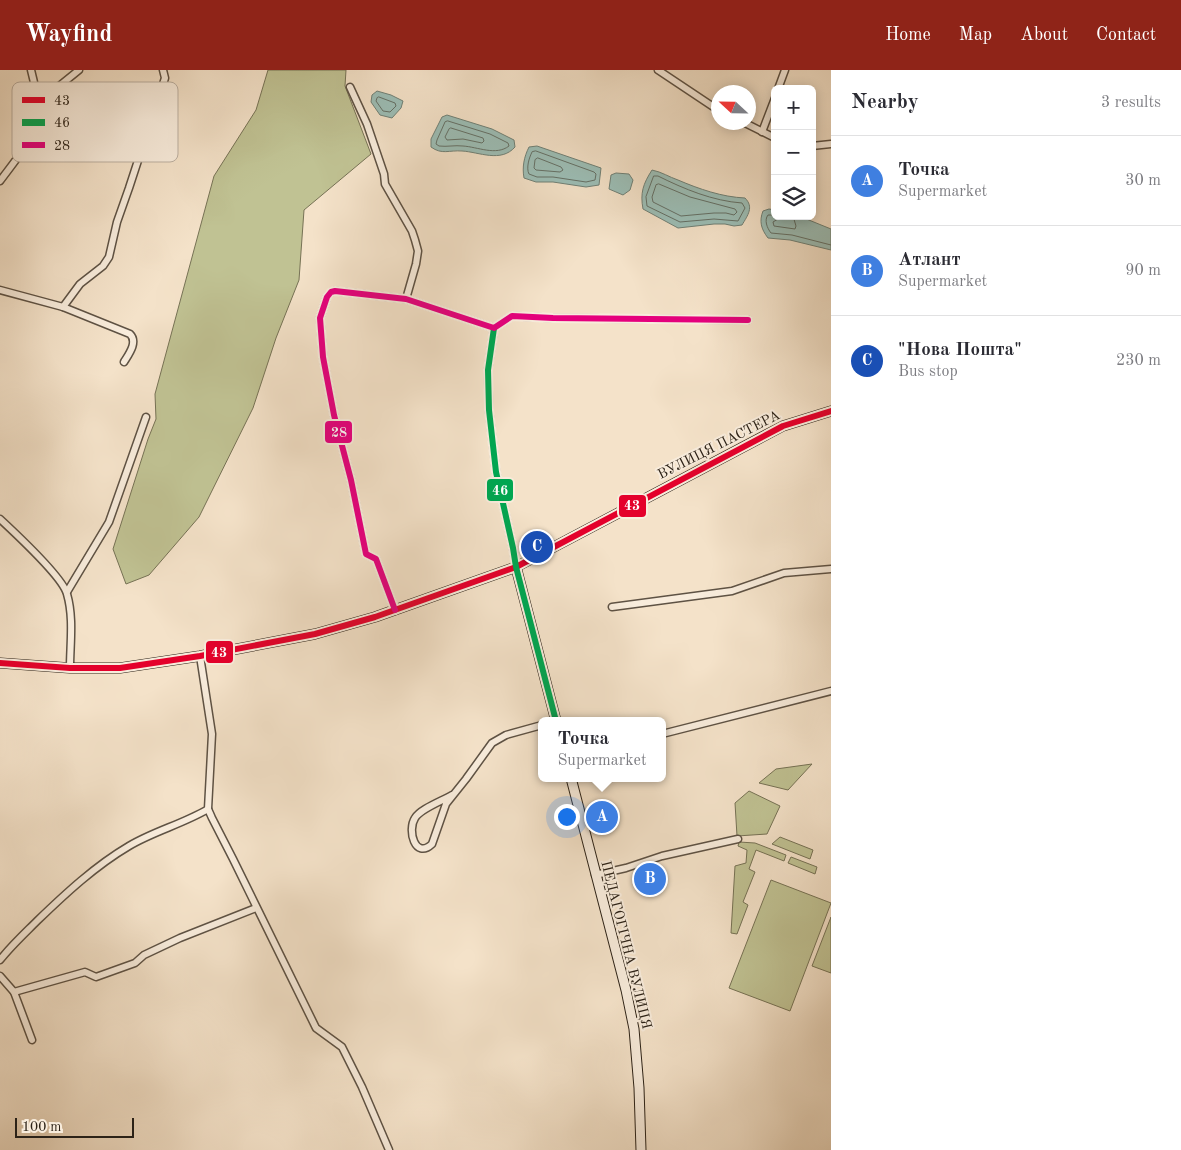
<!DOCTYPE html>
<html lang="en">
<head>
<meta charset="utf-8">
<style>
	:root { --surface:#fff; --page:#f7f7f7; --text:#2b2b33; --muted:#7c7c81; --line:#e1e1e2; --accent:#8f2418 }
	body { margin:0; font-family:"Old Standard TT",serif; background:var(--page); color:var(--text) }
	.controls { position:absolute; right:15px; top:15px; display:grid; overflow:hidden; border-radius:8px; box-shadow:0 2px 12px #0003 }
	.controls button { width:45px; height:45px; display:grid; place-items:center; padding:0; border:0; border-bottom:1px solid var(--line); background:var(--surface); color:var(--text); font:25px sans-serif }
	.compass { position:absolute; left:711px; top:15px; width:45px; height:45px; border-radius:50%; background:var(--surface); box-shadow:0 2px 12px #0003; rotate:292deg }
	.scale { position:absolute; left:15px; bottom:12px; width:119px; box-sizing:border-box; padding-left:5px; border:2px solid #2c2217; border-top:0; font-size:14px; line-height:18px; white-space:nowrap; color:#2c2217; -webkit-text-stroke:4px #f8ecdc; paint-order:stroke }
	.you { position:absolute; left:566px; top:746px; width:18px; height:18px; margin:-12px; border:4px solid #fff; border-radius:50%; background:#1a73e8; box-shadow:0 0 0 8px #1a73e833 }
	.badge { display:grid; place-items:center; width:32px; height:32px; border-radius:50%; background:var(--accent); color:#fff; font-size:16px; font-weight:700 }
	.pin { position:absolute; translate:-50% -50%; border:2px solid #fff; box-shadow:0 1px 5px #0006 }
	.popup { position:absolute; left:538px; top:647px; width:128px; height:65px; box-sizing:border-box; display:grid; place-content:center; border-radius:8px; background:var(--surface); filter:drop-shadow(0 1px 4px #0005); font-size:16px; white-space:nowrap; color:var(--muted) }
	.popup b { font-size:19px; color:var(--text) }
	.popup::after { content:''; position:absolute; left:50%; top:100%; margin-left:-10px; border:10px solid transparent; border-top-color:var(--surface) }
	.list { margin:0; padding:0; list-style:none }
	h2 { display:flex; justify-content:space-between; align-items:center; height:65px; margin:0; padding:0 20px; font-size:21px }
	h2 small { font-size:16px; font-weight:400; color:var(--muted) }
	.list li { display:grid; grid-template-columns:32px 1fr auto; gap:15px; align-items:center; box-sizing:border-box; height:90px; padding:0 20px; border-top:1px solid var(--line) }
	.list b { display:block; font-size:19px; white-space:nowrap }
	.list p { margin:0; font-size:16px; white-space:nowrap; color:var(--muted) }
	.list em { font-size:16px; font-style:normal; color:var(--muted) }
	.icon { flex:none; width:28px; height:28px; fill:none; stroke:currentColor; stroke-width:2; stroke-linecap:round; stroke-linejoin:round }
	.map { position:relative; flex:none; width:831px; height:1080px; overflow:hidden }
	header { display:flex; align-items:center; gap:30px; box-sizing:border-box; height:70px; padding:0 25px; background:var(--accent); color:#fff }
	header strong { font-size:24px }
	nav { display:flex; gap:28px; margin-inline-start:auto; font-size:18px }
	main { display:flex }
	aside { flex:1; background:var(--surface) }
	.map>svg:first-child { display:block }
	.green { fill:#c0c293; stroke:#767255 }
	.water { fill:#9cbeb6; stroke:#6f8076 }
	.lines { fill:none; stroke-linecap:round; stroke-linejoin:round }
	.shore { stroke:#647066; stroke-width:1 }
	.street-casing { stroke:#5e5244; stroke-width:9 }
	.secondary-casing { stroke:#2c2217; stroke-width:11 }
	.street { stroke:#f8ecdc; stroke-width:6 }
	.secondary { stroke:#f8ecdc; stroke-width:9 }
	.bus-1-casing { stroke:#f8ecdc; stroke-width:10 }
	.bus-2-casing { stroke:#f8ecdc; stroke-width:10 }
	.bus-3-casing { stroke:#f8ecdc; stroke-width:10 }
	.bus-1 { stroke:#e4002b; stroke-width:6 }
	.bus-2 { stroke:#00a651; stroke-width:6 }
	.bus-3 { stroke:#e5007d; stroke-width:6 }
	.labels { text-anchor:middle; dominant-baseline:central; stroke-width:4; stroke-linejoin:round; paint-order:stroke }
	.street-label { font-size:14px; fill:#2c2217; stroke:#f8ecdc }
	.key { fill:#f8ecdc; stroke:#bbafa1; stroke-width:1 }
	.key-label { font-size:14px; fill:#2c2217 }
	.line-badge { stroke:#f8ecdc; stroke-width:2 }
	.badge-label { font-size:14px; text-anchor:middle; font-weight:bold; fill:#fff }
</style>
</head>
<body>
<header>
<strong>Wayfind</strong>
<nav><a>Home</a><a>Map</a><a>About</a><a>Contact</a></nav>
</header>
<main>
<div class="map">
<svg width="831" height="1080" viewBox="0 0 831 1080">
	<rect width="100%" height="100%" fill="#f4e2c9"/>
	<filter id="stains"><feTurbulence type="fractalNoise" baseFrequency=".004" numOctaves="4"/><feColorMatrix values="0 0 0 0 .2 0 0 0 0 .09 0 0 0 0 .02 0 0 0 .5 -.17"/></filter>
	<radialGradient id="worn" r=".72"><stop offset=".6" stop-color="#630" stop-opacity="0"/><stop offset="1" stop-color="#630" stop-opacity=".3"/></radialGradient>
	<g class="green">
		<polygon points="268,0 346,0 345,16 371,84 304,140 299,210 276,268 253,338 199,447 149,505 126,514 113,479 148,369 156,349 155,324 214,106 256,40"/>
		<polygon points="812,694 788,720 759,713 776,699"/>
		<polygon points="749,721 780,736 767,764 737,766 735,733"/>
		<polygon points="780,767 813,780 810,789 772,774"/>
		<polygon points="739,772 755,773 786,785 784,791 756,780 749,799 755,802 743,832 748,835 737,864 731,863 735,796 746,793 747,780 738,776"/>
		<polygon points="791,787 817,797 815,804 788,793"/>
		<polygon points="771,810 831,833 790,941 729,918"/>
		<polygon points="831,847 831,903 812,896"/>
	</g>
	<g class="water">
		<polygon points="377,21 391,25 403,31 401,38 392,48 380,45 371,32 372,25"/>
		<path d="M447 45 492 59 514 70 515 77C501 93 479 82 462 81 449 80 442 85 431 77V69L442 47Z"/>
		<path d="M537 76 601 98 599 115 586 117 553 112H536L524 108C522 97 524 87 529 77Z"/>
		<path d="M652 100C662 102 669 107 678 110 699 119 722 127 745 128 754 137 748 145 742 155L734 156 725 154H714L678 158 643 139C640 123 643 114 652 100Z"/>
		<polygon points="616,103 629,104 633,110 630,120 623,125 609,119 611,105"/>
		<path d="M769 139 775 140V146H799L831 159V180L790 170 768 168C761 159 759 151 763 141Z"/>
	</g>
	<g class="lines">
		<g class="shore">
			<polygon points="379,27 395,33 396,36 390,42 383,41 376,31 377,28"/>
			<path d="M448 51 490 64 508 73 509 76C496 86 478 77 463 76 455 75 447 77 439 76L436 74 437 70 445 52Z"/>
			<polygon points="451,58 483,68 484,71 482,73 463,69 447,70 445,67 449,59"/>
			<path d="M536 81 594 102 596 104 595 110 586 112 553 107H537L529 104C526 98 529 88 532 82Z"/>
			<polygon points="538,88 561,97 563,100 560,102 536,100 534,98 535,90"/>
			<path d="M654 106H658C684 119 713 131 742 133L745 138 738 151 714 149 680 152 647 136 646 127Z"/>
			<polygon points="659,114 690,127 735,139 737,142 734,145 726,143 714,143 681,146 653,132 652,127 656,115"/>
			<path d="M775 145H768C764 150 767 158 771 163L792 165 831 175"/>
			<polyline points="783,146 773,152 774,156 795,159 796,156 793,146"/>
		</g>
		<defs>
			<g id="street">
				<polyline points="658,0 718,40"/>
				<polyline points="350,17 367,54 384,104 385,114 412,161 415,170 418,181 416,194 406,229"/>
				<polyline points="778,19 785,0"/>
				<polyline points="37,34 79,0"/>
				<polyline points="743,52 775,68"/>
				<polyline points="762,62 775,28"/>
				<polyline points="812,76 831,74"/>
				<path d="M0 111C33 67 46 56 31 0"/>
				<path d="M0 220 63 237 130 264C138 272 129 284 124 292"/>
				<polyline points="63,237 80,214 103,196 109,187 117,152 129,118 165,8 163,0"/>
				<polyline points="494,258 488,300 489,340 496,402 513,478 516,497"/>
				<path d="M0 449C14 462 63 508 67 524 74 548 70 574 70 598"/>
				<polyline points="67,522 109,452 146,347"/>
				<polyline points="612,537 732,521 784,503 831,499"/>
				<polyline points="395,540 376,489 366,484 351,410 334,345 323,287 320,248 327,227 331,222 335,221 406,229 494,258 512,246 553,248 748,250"/>
				<polyline points="662,664 831,621"/>
				<path d="M452 725C442 731 420 739 415 748 407 760 415 790 432 774L446 734 466 709 492 673 506 665 542 655"/>
				<polyline points="208,739 212,748 233,789 316,958 342,977 362,1017 389,1080"/>
				<polyline points="595,805 626,798 662,786 738,769"/>
				<path d="M0 890C11 876 24 864 37 851 65 824 95 796 129 776 154 761 183 754 208 739L212 664 200 586"/>
				<polyline points="0,906 14,922 32,970"/>
				<polyline points="14,922 85,902 96,907 135,893 144,885 180,868 256,838"/>
			</g>
			<g id="secondary">
				<polyline points="516,497 556,651"/>
				<polyline points="0,593 70,598 120,598 200,586 315,564 375,547 516,497 783,356 831,341"/>
				<polyline points="571,708 626,920 634,959 639,1018 641,1080"/>
			</g>
		</defs>
		<use href="#street" class="street-casing"/>
		<use href="#secondary" class="secondary-casing"/>
		<use href="#street" class="street"/>
		<use href="#secondary" class="secondary"/>
		<defs>
			<polyline id="bus-1" points="0,593 70,598 120,598 200,586 315,564 375,547 516,497 783,356 831,341"/>
			<polyline id="bus-2" points="494,258 488,300 489,340 496,402 513,478 516,497 556,651"/>
			<polyline id="bus-3" points="395,540 376,489 366,484 351,410 334,345 323,287 320,248 327,227 331,222 335,221 406,229 494,258 512,246 553,248 748,250"/>
		</defs>
		<use href="#bus-1" class="bus-1-casing"/>
		<use href="#bus-2" class="bus-2-casing"/>
		<use href="#bus-3" class="bus-3-casing"/>
		<use href="#bus-1" class="bus-1"/>
		<use href="#bus-2" class="bus-2"/>
		<use href="#bus-3" class="bus-3"/>
	</g>
	<g class="labels">
		<g class="street-label">
			<text transform="translate(719 375) rotate(-27)">ВУЛИЦЯ ПАСТЕРА</text>
			<text transform="translate(626 875) rotate(76)">ПЕДАГОГІЧНА ВУЛИЦЯ</text>
		</g>
	</g>
	<rect x="12" y="12" width="166" height="80" rx="8" class="key"/>
	<rect x="22" y="27" width="23" height="6" fill="#e4002b"/>
	<rect x="22" y="49" width="23" height="7" fill="#00a651"/>
	<rect x="22" y="72" width="23" height="6" fill="#e5007d"/>
	<g class="key-label">
		<text x="54" y="35">43</text>
		<text x="54" y="57">46</text>
		<text x="54" y="80">28</text>
	</g>
	<g class="line-badge">
		<rect x="324" y="350" width="29" height="24" rx="5" fill="#e5007d"/>
		<rect x="486" y="408" width="28" height="24" rx="5" fill="#00a651"/>
		<rect x="618" y="424" width="29" height="24" rx="5" fill="#e4002b"/>
		<rect x="205" y="570" width="29" height="24" rx="5" fill="#e4002b"/>
	</g>
	<g class="badge-label">
		<text x="339" y="367">28</text>
		<text x="500" y="425">46</text>
		<text x="632" y="440">43</text>
		<text x="219" y="587">43</text>
	</g>
	<rect width="100%" height="100%" filter="url(#stains)"/>
	<rect width="100%" height="100%" fill="url(#worn)"/>
</svg>
<div class="controls">
<button>+</button>
<button>−</button>
<button><svg class="icon" aria-label="layers" viewBox="0 0 24 24"><path d="M12 4l9 5-9 5-9-5zM3 14l9 5 9-5"/></svg></button>
</div>
<svg class="compass" viewBox="-18 -18 36 36"><path d="M0-13l5 13h-10z" fill="#e53935"/><path d="M0 13l5-13h-10z" fill="#7c7c81"/></svg>
<div class="scale">100 m</div>
<div class="you"></div>
<div class="pin badge" style="left:602px;top:747px;background:#3f7fe0">A</div>
<div class="popup"><b>Точка</b>Supermarket</div>
<div class="pin badge" style="left:650px;top:809px;background:#3f7fe0">B</div>
<div class="pin badge" style="left:537px;top:477px;background:#1a4fb4">C</div>
</div>
<aside>
<h2>Nearby<small>3 results</small></h2>
<ul class="list">
<li><span class="badge" style="background:#3f7fe0">A</span><div><b>Точка</b><p>Supermarket</p></div><em>30 m</em></li>
<li><span class="badge" style="background:#3f7fe0">B</span><div><b>Атлант</b><p>Supermarket</p></div><em>90 m</em></li>
<li><span class="badge" style="background:#1a4fb4">C</span><div><b>&quot;Нова Пошта&quot;</b><p>Bus stop</p></div><em>230 m</em></li>
</ul>
</aside>
</main>
</body>
</html>
